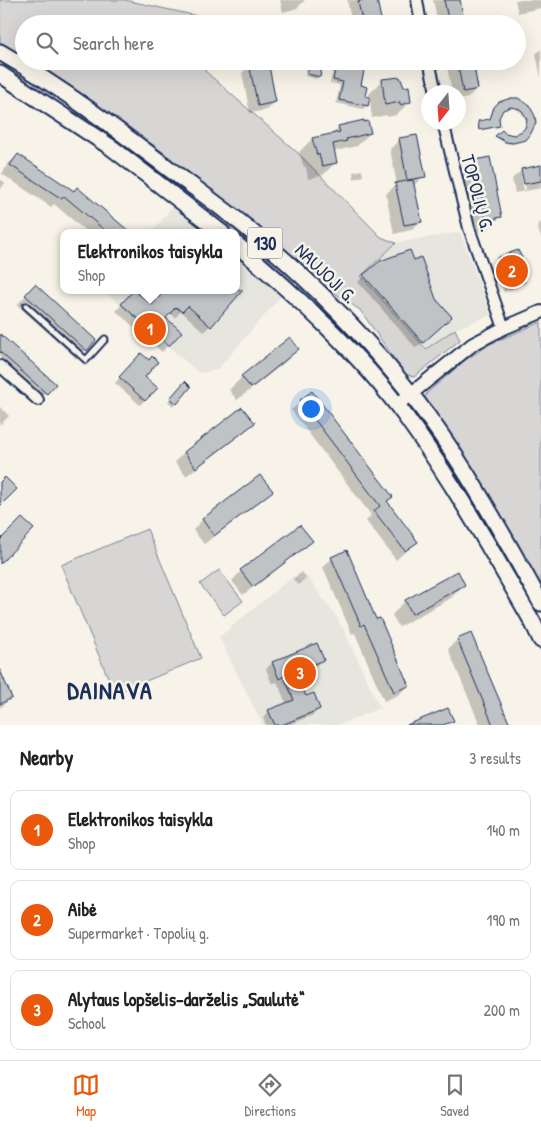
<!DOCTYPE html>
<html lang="en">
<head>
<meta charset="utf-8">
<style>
	:root { --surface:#fff; --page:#f6f6f6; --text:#222; --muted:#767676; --line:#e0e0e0; --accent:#ea580c }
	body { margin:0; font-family:"Patrick Hand",sans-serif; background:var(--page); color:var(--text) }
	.compass { position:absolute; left:421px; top:85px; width:45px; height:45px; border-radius:50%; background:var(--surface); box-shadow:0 5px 20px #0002; rotate:197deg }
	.you { position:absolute; left:310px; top:408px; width:18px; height:18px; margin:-12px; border:4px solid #fff; border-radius:50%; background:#1a73e8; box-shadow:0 0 0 8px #1a73e833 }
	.badge { display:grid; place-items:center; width:32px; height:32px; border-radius:50%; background:var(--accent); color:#fff; font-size:16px; font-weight:700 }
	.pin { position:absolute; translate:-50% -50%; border:2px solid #fff; box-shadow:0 1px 5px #0006 }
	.popup { position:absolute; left:60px; top:229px; width:180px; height:65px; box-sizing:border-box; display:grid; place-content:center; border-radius:10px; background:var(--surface); filter:drop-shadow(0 1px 4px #0005); font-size:16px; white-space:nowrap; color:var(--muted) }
	.popup b { font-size:19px; color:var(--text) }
	.popup::after { content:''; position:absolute; left:50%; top:100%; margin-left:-10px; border:10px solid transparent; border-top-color:var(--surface) }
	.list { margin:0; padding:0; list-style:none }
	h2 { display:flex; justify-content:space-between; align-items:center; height:65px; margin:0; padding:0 20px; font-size:21px }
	h2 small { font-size:16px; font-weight:400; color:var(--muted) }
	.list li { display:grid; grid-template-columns:32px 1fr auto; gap:15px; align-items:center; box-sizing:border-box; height:80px; margin:0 10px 10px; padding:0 10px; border:1px solid var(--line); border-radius:10px }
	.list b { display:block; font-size:19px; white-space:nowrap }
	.list p { margin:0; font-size:16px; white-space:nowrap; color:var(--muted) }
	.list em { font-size:16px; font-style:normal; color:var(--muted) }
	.icon { flex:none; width:28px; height:28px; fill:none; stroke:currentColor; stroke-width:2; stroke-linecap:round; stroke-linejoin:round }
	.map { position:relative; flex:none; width:541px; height:725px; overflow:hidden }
	.search { position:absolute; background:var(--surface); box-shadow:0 5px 20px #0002; left:15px; right:15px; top:15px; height:55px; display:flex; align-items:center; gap:12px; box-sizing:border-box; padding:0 18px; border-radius:28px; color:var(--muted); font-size:19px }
	.sheet { height:335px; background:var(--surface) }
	nav { display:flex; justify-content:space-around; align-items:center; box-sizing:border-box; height:70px; border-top:1px solid var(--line); background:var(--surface); font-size:14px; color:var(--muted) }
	nav a { display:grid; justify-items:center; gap:2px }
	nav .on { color:var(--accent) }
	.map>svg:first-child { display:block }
	.built { fill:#e6e5de }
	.green { fill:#d7d6d4; stroke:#798299 }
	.shadow { fill:#0003; fill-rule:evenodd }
	.building { fill:#c0c3c5; stroke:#1b2f5e }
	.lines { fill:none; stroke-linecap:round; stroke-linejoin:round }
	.service-casing { stroke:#1b2f5e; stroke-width:9 }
	.minor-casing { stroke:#1b2f5e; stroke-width:14 }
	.tertiary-casing { stroke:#1b2f5e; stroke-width:16 }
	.primary-casing { stroke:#1b2f5e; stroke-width:19 }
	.service { stroke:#f7f3e8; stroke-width:5 }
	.minor { stroke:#f7f3e8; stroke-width:10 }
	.tertiary { stroke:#f7f3e8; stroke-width:12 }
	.primary { stroke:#f7f3e8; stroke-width:15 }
	.labels { text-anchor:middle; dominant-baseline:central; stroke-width:5; stroke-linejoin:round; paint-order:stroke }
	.shield { fill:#f7f3e8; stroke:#5d6a87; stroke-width:1 }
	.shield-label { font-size:18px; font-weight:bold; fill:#1b2f5e }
	.street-label { font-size:19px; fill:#1b2f5e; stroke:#f7f3e8 }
	.district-label { font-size:24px; font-weight:bold; letter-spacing:1px; fill:#1b2f5e; stroke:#f7f3e8 }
</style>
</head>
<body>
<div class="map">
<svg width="541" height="725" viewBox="0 0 541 725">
	<rect width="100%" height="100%" fill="#f7f3e8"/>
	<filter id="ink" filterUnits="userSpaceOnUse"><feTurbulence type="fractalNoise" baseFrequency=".02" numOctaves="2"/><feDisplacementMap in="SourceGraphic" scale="10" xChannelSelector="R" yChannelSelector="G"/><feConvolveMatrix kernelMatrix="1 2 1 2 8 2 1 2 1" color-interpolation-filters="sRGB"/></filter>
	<g filter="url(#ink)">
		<g class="built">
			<polygon points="174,205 210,233 151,233"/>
			<polygon points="460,232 491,315 455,329 426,349 361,276 396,243"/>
			<polygon points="236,254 283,294 217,370 199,373 104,291 236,290"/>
			<polygon points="295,575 301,583 308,578 335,615 344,630 380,708 338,725 263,725 219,637"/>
		</g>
		<g class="green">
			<polygon points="0,0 125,0 211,19 210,24 24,24 24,56 0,42"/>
			<polygon points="32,61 206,61 205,71 299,154 381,237 396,243 361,276 426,349 455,329 460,340 414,377 405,374 360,310 326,287 255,223 156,147"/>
			<polygon points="69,109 95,123 231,225 281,267 317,300 358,343 255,247 152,168"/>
			<polygon points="541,322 541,586 467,459 428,404 425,397 427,393 464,361 490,344"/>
			<path d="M417 415C463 480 504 548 541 619V626C504 553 463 483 415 416Z"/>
			<polygon points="147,529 201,658 115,694 61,565"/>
			<polygon points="219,570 243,601 224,615 200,584"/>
		</g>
		<g class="shadow">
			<polygon points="280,0 305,0 297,8 283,12"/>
			<polygon points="347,0 376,0 381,24 352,24"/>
			<polygon points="433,0 459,0 464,24 438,24"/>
			<polygon points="515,0 541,0 541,8 518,13"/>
			<polygon points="266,19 266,24 245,24 246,22"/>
			<polygon points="541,49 541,78 536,54"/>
			<polygon points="244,61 266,61 275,102 267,110 250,113 242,73 246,69"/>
			<polygon points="446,61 472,61 477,88 468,98 458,100 458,92 452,92"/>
			<polygon points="310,65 319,76 316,79 305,76 307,68"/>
			<polygon points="337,66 360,86 367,105 363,109 336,103 340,85 330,83 333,70"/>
			<polygon points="400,79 410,102 396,115 387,117 387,115 372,118 369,94 382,81"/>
			<polygon points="512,99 534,117 523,140 511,144 505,143 496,137 502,132 514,136 524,131 526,122 525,117 522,113 514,108 502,110 498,117 497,127 478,130 478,122 489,120 491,115 498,105"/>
			<polygon points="339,127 370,133 357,146 335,151 336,162 323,175 308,179 306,167 304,167 299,152 312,139 331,135"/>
			<polygon points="400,139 424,176 413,186 421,221 411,230 394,234 386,194 397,184 390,149"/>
			<polygon points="18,155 129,233 88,233 54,204 51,207 2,174 8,164"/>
			<polygon points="475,161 500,217 487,230 473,233 462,175"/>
			<path d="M541 166V188L515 193 512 179 522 170ZM521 176H524L526 190H524Z"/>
			<polygon points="362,170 363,176 354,179 353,172"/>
			<polygon points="0,179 5,183 0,190"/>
			<polygon points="541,222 541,238 537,226"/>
			<polygon points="520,258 516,262 524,282 519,286 504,292 493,264 498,259"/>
			<polygon points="364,276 445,323 416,348 358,282"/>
			<polygon points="35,286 86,350 77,359 17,305"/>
			<polygon points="236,286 242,290 204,332 181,311 175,318 169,312 164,318 180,332 162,352 116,311 128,297 152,306 236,290"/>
			<polygon points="0,335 54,384 36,403 0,370"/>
			<polygon points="298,349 284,363 237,400 229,390 242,377"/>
			<polygon points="137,359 149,361 144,377 156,388 140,405 115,383"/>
			<polygon points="182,386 190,387 173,406 168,401"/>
			<polygon points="312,393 386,502 416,542 396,560 366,521 371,515 291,410"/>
			<polygon points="0,407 9,416 0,425"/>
			<polygon points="253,423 244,432 186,476 175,462 184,452"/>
			<polygon points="260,476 271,491 262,500 204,544 193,530 202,520"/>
			<polygon points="300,527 311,541 302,550 243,595 232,581 241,571"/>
			<polygon points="332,558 375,621 408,686 398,695 384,701 355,633 352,634 323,567"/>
			<polygon points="302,572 307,578 298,585 293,579"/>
			<polygon points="457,572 464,584 451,598 399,627 392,615 405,601"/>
			<polygon points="457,640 508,725 480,725 448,649"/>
			<polygon points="322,659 316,666 295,674 305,698 319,709 313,715 288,725 266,725 263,718 269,711 286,703 277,682 272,684 266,669 272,663"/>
			<polygon points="0,673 11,698 0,708"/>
		</g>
		<g class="building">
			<polygon points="359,0 377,0 382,24 363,24 358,2 360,2"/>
			<polygon points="444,0 460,0 465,24 449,24"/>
			<polygon points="262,61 268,61 276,102 258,106 249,64"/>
			<polygon points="457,61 473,61 478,89 463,92"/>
			<polygon points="310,64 322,67 320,77 307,74"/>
			<polygon points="336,65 364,71 361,85 367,87 365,96 370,97 368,106 339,100 343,82 333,80"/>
			<polygon points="400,77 404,87 409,86 411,102 400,105 400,102 385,105 382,79"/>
			<polygon points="511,98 518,98 529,105 535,116 536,123 530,135 526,140 513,143 506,142 495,136 502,130 505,133 514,135 522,131 525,128 527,120 523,112 520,109 511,107 503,110 499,118 500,126 479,130 478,121 490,119 494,107 499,102"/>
			<polygon points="364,120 364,122 368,121 371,133 346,139 347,141 333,144 337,163 322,166 319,154 317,155 312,138 340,132 338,126"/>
			<polygon points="417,135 426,177 407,180 399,138"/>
			<polygon points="18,154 74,191 77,187 131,233 108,233 64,196 62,199 10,165"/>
			<polygon points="490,157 502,217 486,220 475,160"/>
			<polygon points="541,165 541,181 524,184 521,169"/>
			<polygon points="413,180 422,222 404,225 395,183"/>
			<polygon points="410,250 414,260 421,257 436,299 452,317 423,343 363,275 380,261"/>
			<polygon points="518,250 522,258 517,260 525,282 509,288 497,258"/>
			<polygon points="35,284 96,340 87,351 25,295"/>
			<polygon points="134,290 152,305 165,290 243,290 211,327 188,306 182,312 176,307 166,318 182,332 169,346 121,304"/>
			<polygon points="0,334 56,384 47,394 0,352"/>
			<polygon points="290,337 299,349 251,388 241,376"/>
			<polygon points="141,353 149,360 152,356 158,362 145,377 158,388 145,401 119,377"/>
			<polygon points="185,381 191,387 177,404 170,398"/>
			<polygon points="312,391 393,497 387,501 418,542 405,551 374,511 380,506 300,400"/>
			<polygon points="242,407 255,423 196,468 184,452"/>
			<polygon points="260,475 273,491 214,536 202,519"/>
			<polygon points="5,477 17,489 0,506 0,482"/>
			<polygon points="22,518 34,529 0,564 0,540"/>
			<polygon points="300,525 313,541 253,587 240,570"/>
			<polygon points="347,550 376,619 380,618 409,686 394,692 364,624 361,626 331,557"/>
			<polygon points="458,571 465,585 412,614 405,600"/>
			<polygon points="471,633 510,725 493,725 457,639"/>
			<polygon points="317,643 324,660 295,671 306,696 314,693 320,709 282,725 275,725 268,710 294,700 284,676 279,679 272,662"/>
			<polygon points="0,670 12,698 0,704"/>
			<polygon points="448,708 454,721 443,725 407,725"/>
		</g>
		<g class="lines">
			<defs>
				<polyline id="service" points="26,306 86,360 105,339"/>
				<g id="minor">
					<polyline points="417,0 421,24"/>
					<polyline points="429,61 436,92"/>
					<polyline points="443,122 469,228 504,328"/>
					<polyline points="0,366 38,400"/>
				</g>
				<polyline id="tertiary" points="397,405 473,344 504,328 541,312"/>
				<g id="primary">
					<path d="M0 52C59 86 114 127 168 168 192 186 217 204 241 223 303 273 360 330 410 393 461 457 501 531 541 603"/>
					<polyline points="0,74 112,148 222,233"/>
					<path d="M236 244C297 297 358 351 406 417 453 482 493 553 533 623L541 640"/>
				</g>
			</defs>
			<use href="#service" class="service-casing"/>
			<use href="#minor" class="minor-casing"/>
			<use href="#tertiary" class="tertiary-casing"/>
			<use href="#primary" class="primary-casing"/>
			<use href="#service" class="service"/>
			<use href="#minor" class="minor"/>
			<use href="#tertiary" class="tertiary"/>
			<use href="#primary" class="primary"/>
		</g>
	</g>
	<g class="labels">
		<rect class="shield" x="247.5" y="227.5" width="35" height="31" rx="4"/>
		<g class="shield-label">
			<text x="265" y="243">130</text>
		</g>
		<g class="street-label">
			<text transform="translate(478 193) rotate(75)">TOPOLIŲ G.</text>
			<text transform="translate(326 273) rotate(44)">NAUJOJI G.</text>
		</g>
		<g class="district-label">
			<text x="110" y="690">DAINAVA</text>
		</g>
	</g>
</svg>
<svg class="compass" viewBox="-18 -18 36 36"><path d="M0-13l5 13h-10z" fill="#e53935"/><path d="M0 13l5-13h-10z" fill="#767676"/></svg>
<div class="you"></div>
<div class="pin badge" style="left:150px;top:329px">1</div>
<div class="popup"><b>Elektronikos taisykla</b>Shop</div>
<div class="pin badge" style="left:512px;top:271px">2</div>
<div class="pin badge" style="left:300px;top:673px">3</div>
<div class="search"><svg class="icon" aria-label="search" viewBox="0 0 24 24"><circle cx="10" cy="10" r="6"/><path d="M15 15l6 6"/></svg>Search here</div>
</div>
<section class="sheet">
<h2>Nearby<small>3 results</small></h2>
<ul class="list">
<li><span class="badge">1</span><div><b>Elektronikos taisykla</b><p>Shop</p></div><em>140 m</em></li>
<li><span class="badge">2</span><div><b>Aibė</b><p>Supermarket · Topolių g.</p></div><em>190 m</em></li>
<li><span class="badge">3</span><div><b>Alytaus lopšelis-darželis „Saulutė“</b><p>School</p></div><em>200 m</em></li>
</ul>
</section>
<nav>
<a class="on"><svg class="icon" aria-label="map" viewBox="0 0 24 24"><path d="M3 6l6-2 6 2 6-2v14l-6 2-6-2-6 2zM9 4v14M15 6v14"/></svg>Map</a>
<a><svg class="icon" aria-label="directions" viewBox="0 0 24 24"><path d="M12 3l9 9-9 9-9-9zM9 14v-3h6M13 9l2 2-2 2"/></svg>Directions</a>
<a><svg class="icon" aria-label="saved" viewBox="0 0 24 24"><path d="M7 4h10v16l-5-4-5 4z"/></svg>Saved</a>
</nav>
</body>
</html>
